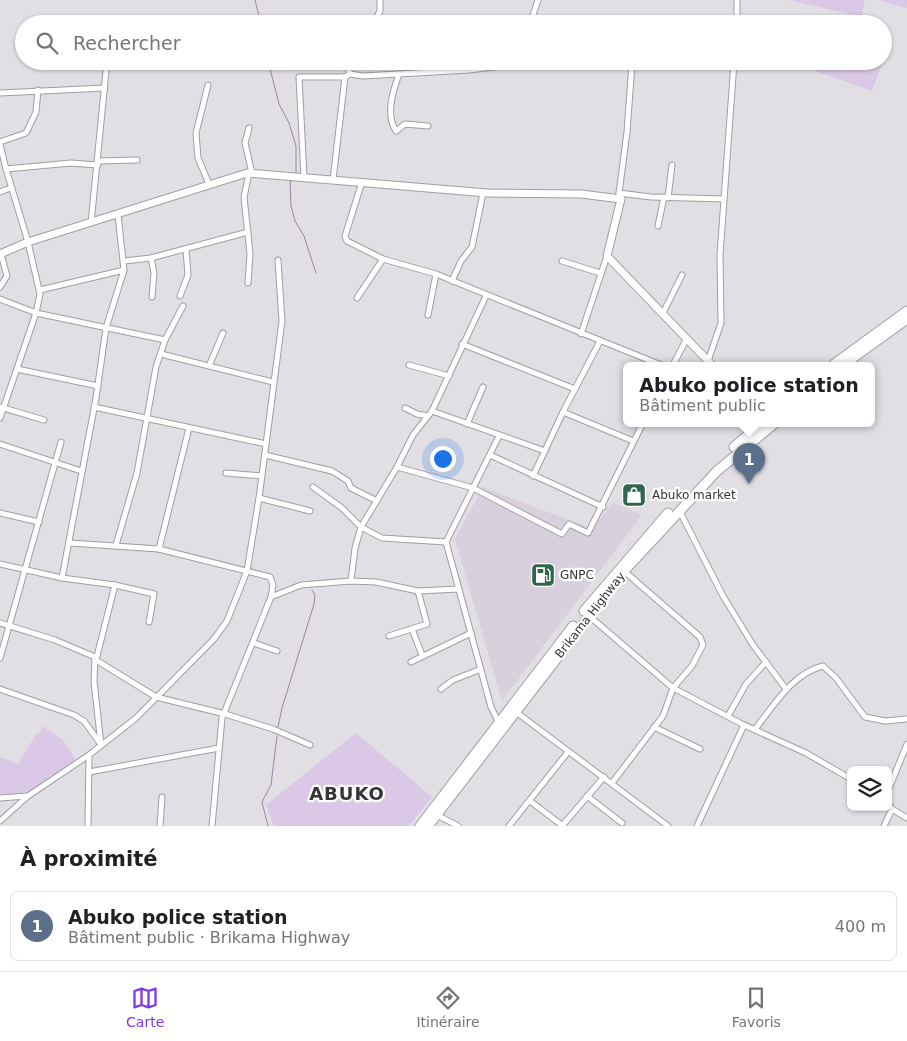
<!DOCTYPE html>
<html lang="fr">
<head>
<meta charset="utf-8">
<style>
	:root { --surface:#fff; --page:#f6f6f6; --text:#202124; --muted:#757577; --line:#e0e0e0; --accent:#7c3aed }
	body { margin:0; font-family:"DejaVu Sans",sans-serif; background:var(--page); color:var(--text) }
	.controls { position:absolute; right:15px; bottom:15px; display:grid; overflow:hidden; border-radius:8px; box-shadow:0 1px 4px #0004 }
	.controls button { width:45px; height:45px; display:grid; place-items:center; padding:0; border:0; border-bottom:1px solid var(--line); background:var(--surface); color:var(--text); font:25px sans-serif }
	.you { position:absolute; left:442px; top:458px; width:18px; height:18px; margin:-12px; border:4px solid #fff; border-radius:50%; background:#1a73e8; box-shadow:0 0 0 8px #1a73e833 }
	.badge { display:grid; place-items:center; width:32px; height:32px; border-radius:50%; background:var(--accent); color:#fff; font-size:16px; font-weight:700 }
	.pin { position:absolute; translate:-50% -41px; filter:drop-shadow(0 1px 2px #0008) }
	.pin::after { content:''; position:absolute; top:26px; width:18px; height:15px; background:inherit; clip-path:polygon(0 0,100% 0,50% 100%) }
	.popup { position:absolute; left:623px; top:362px; width:252px; height:65px; box-sizing:border-box; display:grid; place-content:center; border-radius:8px; background:var(--surface); filter:drop-shadow(0 1px 4px #0005); font-size:16px; white-space:nowrap; color:var(--muted) }
	.popup b { font-size:19px; color:var(--text) }
	.popup::after { content:''; position:absolute; left:50%; top:100%; margin-left:-10px; border:10px solid transparent; border-top-color:var(--surface) }
	.list { margin:0; padding:0; list-style:none }
	h2 { display:flex; justify-content:space-between; align-items:center; height:65px; margin:0; padding:0 20px; font-size:21px }
	h2 small { font-size:16px; font-weight:400; color:var(--muted) }
	.list li { display:grid; grid-template-columns:32px 1fr auto; gap:15px; align-items:center; box-sizing:border-box; height:70px; margin:0 10px 10px; padding:0 10px; border:1px solid var(--line); border-radius:8px }
	.list b { display:block; font-size:19px; white-space:nowrap }
	.list p { margin:0; font-size:16px; white-space:nowrap; color:var(--muted) }
	.list em { font-size:16px; font-style:normal; color:var(--muted) }
	.icon { flex:none; width:28px; height:28px; fill:none; stroke:currentColor; stroke-width:2; stroke-linecap:round; stroke-linejoin:round }
	.map { position:relative; flex:none; width:907px; height:826px; overflow:hidden }
	.search { position:absolute; background:var(--surface); box-shadow:0 1px 4px #0004; left:15px; right:15px; top:15px; height:55px; display:flex; align-items:center; gap:12px; box-sizing:border-box; padding:0 18px; border-radius:28px; color:var(--muted); font-size:19px }
	.sheet { height:145px; background:var(--surface) }
	nav { display:flex; justify-content:space-around; align-items:center; box-sizing:border-box; height:70px; border-top:1px solid var(--line); background:var(--surface); font-size:14px; color:var(--muted) }
	nav a { display:grid; justify-items:center; gap:2px }
	nav .on { color:var(--accent) }
	.map>svg:first-child { display:block }
	.built { fill:#d8d1dd }
	.green { fill:#dac8e6 }
	.lines { fill:none; stroke-linecap:round; stroke-linejoin:round }
	.stream { stroke:#9b83aa; stroke-width:1 }
	.street-casing { stroke:#a19ea3; stroke-width:7 }
	.secondary-casing { stroke:#a19ea3; stroke-width:9 }
	.highway-casing { stroke:#a19ea3; stroke-width:11 }
	.street { stroke:#fff; stroke-width:5 }
	.secondary { stroke:#fff; stroke-width:7 }
	.highway { stroke:#fff; stroke-width:9 }
	.labels { text-anchor:middle; dominant-baseline:central; stroke-width:4.5; stroke-linejoin:round; paint-order:stroke }
	.poi-label { font-size:12px; fill:#353436; stroke:#fff; text-anchor:start }
	.street-label { font-size:12px; fill:#353436; stroke:#fff }
	.district-label { font-size:18px; font-weight:bold; letter-spacing:1px; fill:#353436; stroke:#fff }
</style>
</head>
<body>
<div class="map">
<svg width="907" height="826" viewBox="0 0 907 826">
	<rect width="100%" height="100%" fill="#e2dfe4"/>
	<polygon class="built" points="483,487 592,529 613,502 642,515 502,701 455,539"/>
	<g class="green">
		<polygon points="789,0 865,0 861,17"/>
		<polygon points="878,0 907,0 907,8"/>
		<polygon points="810,61 883,61 872,91 807,68"/>
		<polygon points="42,726 62,739 76,760 33,791 0,796 0,757 18,764 37,733 40,733"/>
		<polygon points="356,733 432,797 409,826 274,826 266,805"/>
	</g>
	<g class="lines">
		<g class="stream">
			<polyline points="255,0 261,24"/>
			<polyline points="268,61 279,104 289,123 296,146 296,174"/>
			<polyline points="293,180 290,182 291,206 295,221 304,236 316,273"/>
			<polyline points="278,727 282,708 314,604 315,595 312,590"/>
			<polyline points="268,826 262,802 271,785 277,736"/>
		</g>
		<defs>
			<g id="street">
				<polyline points="737,0 737,24"/>
				<polyline points="373,24 380,11 380,0"/>
				<polyline points="530,24 538,0"/>
				<polyline points="349,61 347,65 350,74 363,76 469,70 517,64"/>
				<polyline points="518,61 517,64 734,61"/>
				<path d="M399 74C393 91 385 115 396 131L405 124 428 126"/>
				<polyline points="208,85 196,133 198,158 209,184"/>
				<polyline points="0,93 105,88"/>
				<polyline points="249,128 245,143 252,173"/>
				<polyline points="0,142 26,133 36,112 38,90"/>
				<polyline points="0,144 6,169"/>
				<polyline points="99,161 137,160"/>
				<polyline points="304,177 299,77 345,77 350,74"/>
				<polyline points="333,180 345,77"/>
				<polyline points="362,182 345,236 347,241 383,259 436,274 661,365"/>
				<polyline points="0,192 11,188"/>
				<polyline points="619,193 651,197 724,199"/>
				<polyline points="668,198 672,165"/>
				<polyline points="621,199 619,193 627,132 632,64"/>
				<polyline points="91,223 107,61"/>
				<polyline points="658,226 664,197"/>
				<polyline points="151,258 154,273 152,297"/>
				<polyline points="124,261 151,258 248,232"/>
				<polyline points="562,261 600,273"/>
				<polyline points="452,281 461,261 472,247 483,193 486,193"/>
				<polyline points="248,283 250,254 244,197 249,173"/>
				<polyline points="0,287 7,276 1,254"/>
				<polyline points="40,290 124,270"/>
				<polyline points="180,296 188,275 186,250"/>
				<polyline points="486,296 432,411 413,435 397,467 473,488 562,534 569,524 588,533 643,423"/>
				<polyline points="357,298 383,259"/>
				<polyline points="0,299 36,313 165,340"/>
				<polyline points="663,313 682,275"/>
				<polyline points="428,315 436,274"/>
				<polyline points="581,334 607,256"/>
				<polyline points="462,344 575,389"/>
				<polyline points="161,354 273,382"/>
				<polyline points="708,361 721,323 720,255 734,62"/>
				<polyline points="409,365 449,376"/>
				<polyline points="673,365 687,338"/>
				<polyline points="209,366 223,333"/>
				<polyline points="17,369 98,386"/>
				<polyline points="0,407 44,420"/>
				<polyline points="94,407 266,444"/>
				<polyline points="405,408 417,414 428,416"/>
				<polyline points="432,411 545,451"/>
				<polyline points="563,412 633,441"/>
				<polyline points="0,418 36,313 40,294 28,242 6,169 71,163 98,165"/>
				<polyline points="467,424 483,387"/>
				<polyline points="0,444 81,471"/>
				<polyline points="265,455 332,471 348,481 351,488 377,501"/>
				<polyline points="490,455 603,507"/>
				<polyline points="226,473 262,476"/>
				<polyline points="533,476 563,412 600,341"/>
				<polyline points="313,487 342,508 361,527 382,538 446,542"/>
				<polyline points="259,498 310,511"/>
				<polyline points="679,510 723,596 753,645 786,689"/>
				<polyline points="0,513 39,522"/>
				<polyline points="70,543 159,549 270,577 273,585 271,597 222,718 212,826"/>
				<polyline points="116,545 137,473 156,367 165,340 183,306"/>
				<polyline points="159,549 189,428"/>
				<polyline points="0,564 62,578 115,585 154,594 149,622"/>
				<polyline points="62,578 96,398 106,328 124,270 118,215"/>
				<polyline points="351,581 355,548 361,527 397,467"/>
				<polyline points="115,585 96,660 156,697 225,714 273,729 310,745"/>
				<polyline points="271,597 301,585 351,581 376,582 418,591 459,589"/>
				<polyline points="588,615 673,688 744,725 806,753 851,779"/>
				<polyline points="0,623 55,640 95,657 94,681 101,745"/>
				<polyline points="412,629 422,655"/>
				<polyline points="389,636 427,624 418,591"/>
				<polyline points="254,643 277,651"/>
				<polyline points="0,658 61,442"/>
				<polyline points="411,662 471,633"/>
				<polyline points="0,689 74,715 84,721 99,742"/>
				<polyline points="441,689 453,680 481,669"/>
				<polyline points="516,712 668,826"/>
				<polyline points="728,716 746,684 766,662"/>
				<polyline points="499,723 491,707 446,542 499,436"/>
				<polyline points="654,727 700,749"/>
				<path d="M756 728C774 705 793 673 823 666L836 678 865 717 885 721 907 719"/>
				<polyline points="89,772 219,748"/>
				<polyline points="612,783 663,716 673,688 692,666 703,645 700,637 624,571"/>
				<polyline points="888,791 907,744"/>
				<polyline points="587,796 622,823"/>
				<polyline points="0,798 27,796"/>
				<polyline points="530,801 563,826"/>
				<polyline points="888,803 892,809 907,818"/>
				<polyline points="437,815 458,826"/>
				<polyline points="0,821 28,796 89,755 136,718 214,639 227,621 247,571 259,498 282,321 278,260"/>
				<polyline points="88,826 89,755"/>
				<polyline points="160,826 162,797"/>
				<polyline points="509,826 568,752"/>
				<polyline points="562,826 604,777"/>
				<polyline points="697,826 744,725"/>
				<polyline points="884,826 892,809"/>
			</g>
			<polyline id="secondary" points="0,254 28,242 247,173 487,193 581,194 621,199 607,256 712,365"/>
			<g id="highway">
				<polyline points="833,365 907,311"/>
				<polyline points="843,365 907,319"/>
				<polyline points="734,447 762,423"/>
				<polyline points="584,611 668,513"/>
				<polyline points="420,826 573,626"/>
				<polyline points="428,826 624,571 717,471 775,423"/>
			</g>
		</defs>
		<use href="#street" class="street-casing"/>
		<use href="#secondary" class="secondary-casing"/>
		<use href="#highway" class="highway-casing"/>
		<use href="#street" class="street"/>
		<use href="#secondary" class="secondary"/>
		<use href="#highway" class="highway"/>
	</g>
	<defs>
		<symbol id="shop-square" viewBox="-11 -11 22 22"><rect x="-9" y="-9" width="18" height="18" rx="4" fill="#2f664d" stroke="#fff"/><path d="M-5-2.5h2.3a2.7 3.5 0 0 1 5.4 0H5L5.5 6h-11ZM-1.5-2.5h3a1.5 2.3 0 0 0-3 0Z" fill="#fff"/></symbol>
		<symbol id="fuel-square" viewBox="-11 -11 22 22"><rect x="-9" y="-9" width="18" height="18" rx="4" fill="#2f664d" stroke="#fff"/><path d="M-5.5-6h7V0h2V4h1.3V-2.5L3-4.5l.8-.8L6-3V5H2.5V1h-1V6h-7ZM-4.2-4.7v3.2H.2V-4.7Z" fill="#fff"/></symbol>
	</defs>
	<g fill-rule="evenodd">
		<use href="#shop-square" x="620" y="481" width="28" height="28"/>
		<use href="#fuel-square" x="529" y="561" width="28" height="28"/>
	</g>
	<g class="labels">
		<g class="poi-label">
			<text x="652" y="495">Abuko market</text>
			<text x="560" y="575">GNPC</text>
		</g>
		<g class="street-label">
			<text transform="translate(590 615) rotate(-52)">Brikama Highway</text>
		</g>
		<g class="district-label">
			<text x="347" y="793">ABUKO</text>
		</g>
	</g>
</svg>
<div class="controls">
<button><svg class="icon" aria-label="layers" viewBox="0 0 24 24"><path d="M12 4l9 5-9 5-9-5zM3 14l9 5 9-5"/></svg></button>
</div>
<div class="you"></div>
<div class="pin badge" style="left:749px;top:484px;background:#5c6f8a">1</div>
<div class="popup"><b>Abuko police station</b>Bâtiment public</div>
<div class="search"><svg class="icon" aria-label="search" viewBox="0 0 24 24"><circle cx="10" cy="10" r="6"/><path d="M15 15l6 6"/></svg>Rechercher</div>
</div>
<section class="sheet">
<h2>À proximité<small></small></h2>
<ul class="list">
<li><span class="badge" style="background:#5c6f8a">1</span><div><b>Abuko police station</b><p>Bâtiment public · Brikama Highway</p></div><em>400 m</em></li>
</ul>
</section>
<nav>
<a class="on"><svg class="icon" aria-label="map" viewBox="0 0 24 24"><path d="M3 6l6-2 6 2 6-2v14l-6 2-6-2-6 2zM9 4v14M15 6v14"/></svg>Carte</a>
<a><svg class="icon" aria-label="directions" viewBox="0 0 24 24"><path d="M12 3l9 9-9 9-9-9zM9 14v-3h6M13 9l2 2-2 2"/></svg>Itinéraire</a>
<a><svg class="icon" aria-label="saved" viewBox="0 0 24 24"><path d="M7 4h10v16l-5-4-5 4z"/></svg>Favoris</a>
</nav>
</body>
</html>
